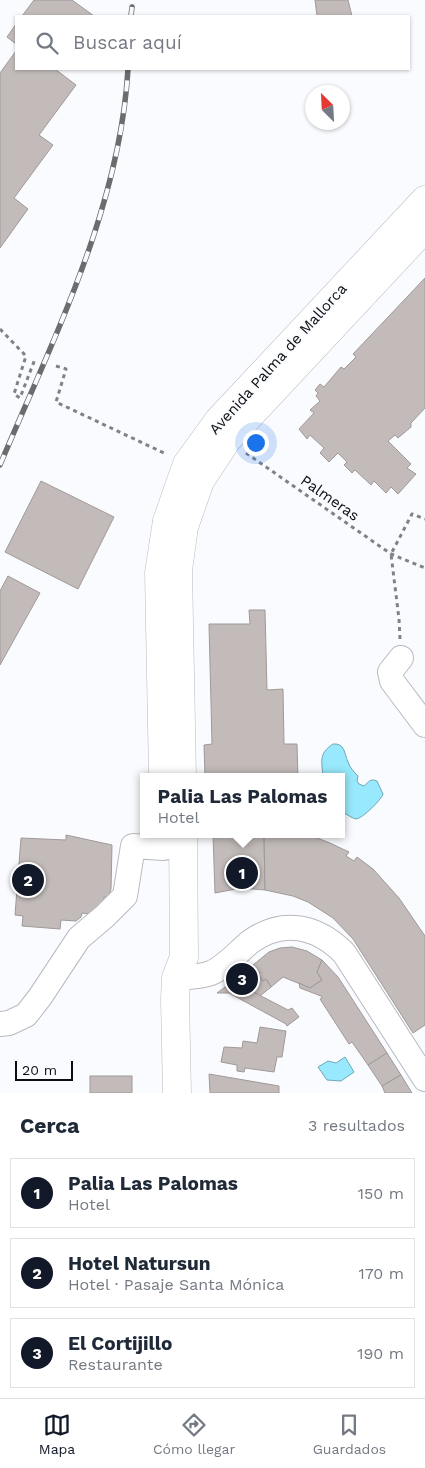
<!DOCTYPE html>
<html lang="es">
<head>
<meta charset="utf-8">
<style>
	:root { --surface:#fff; --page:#f6f6f7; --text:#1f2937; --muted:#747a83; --line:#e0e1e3; --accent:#111827 }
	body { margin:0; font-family:"Work Sans",sans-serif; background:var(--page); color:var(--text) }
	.compass { position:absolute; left:305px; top:85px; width:45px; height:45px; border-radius:50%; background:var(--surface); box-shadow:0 1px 4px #0004; rotate:336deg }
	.scale { position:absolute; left:15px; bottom:12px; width:58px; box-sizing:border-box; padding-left:5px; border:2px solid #0d0e10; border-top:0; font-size:14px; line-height:18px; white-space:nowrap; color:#0d0e10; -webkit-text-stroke:4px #fafbfe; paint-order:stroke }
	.you { position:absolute; left:255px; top:442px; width:18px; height:18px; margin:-12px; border:4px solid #fff; border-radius:50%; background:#1a73e8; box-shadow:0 0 0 8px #1a73e833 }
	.badge { display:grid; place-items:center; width:32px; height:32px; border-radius:50%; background:var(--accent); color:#fff; font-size:16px; font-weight:700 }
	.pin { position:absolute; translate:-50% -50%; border:2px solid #fff; box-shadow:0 1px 5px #0006 }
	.popup { position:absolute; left:140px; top:773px; width:205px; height:65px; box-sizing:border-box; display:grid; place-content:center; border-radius:0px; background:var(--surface); filter:drop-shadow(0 1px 4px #0005); font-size:16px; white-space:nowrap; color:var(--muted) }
	.popup b { font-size:19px; color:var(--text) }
	.popup::after { content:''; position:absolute; left:50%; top:100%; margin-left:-10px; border:10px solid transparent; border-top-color:var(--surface) }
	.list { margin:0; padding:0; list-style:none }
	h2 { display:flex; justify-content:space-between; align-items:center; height:65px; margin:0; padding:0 20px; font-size:21px }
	h2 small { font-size:16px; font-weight:400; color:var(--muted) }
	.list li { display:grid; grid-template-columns:32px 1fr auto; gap:15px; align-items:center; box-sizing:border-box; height:70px; margin:0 10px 10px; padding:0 10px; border:1px solid var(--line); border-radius:0px }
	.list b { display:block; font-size:19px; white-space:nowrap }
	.list p { margin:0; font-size:16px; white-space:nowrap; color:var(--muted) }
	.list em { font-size:16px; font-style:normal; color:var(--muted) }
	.icon { flex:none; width:28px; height:28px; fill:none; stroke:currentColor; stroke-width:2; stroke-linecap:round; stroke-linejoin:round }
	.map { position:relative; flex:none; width:425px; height:1093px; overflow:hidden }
	.search { position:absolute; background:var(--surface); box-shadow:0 1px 4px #0004; left:15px; right:15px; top:15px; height:55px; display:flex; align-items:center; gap:12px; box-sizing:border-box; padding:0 18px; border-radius:0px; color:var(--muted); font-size:19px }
	.sheet { height:305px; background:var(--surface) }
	nav { display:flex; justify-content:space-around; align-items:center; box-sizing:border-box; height:70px; border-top:1px solid var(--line); background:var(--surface); font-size:14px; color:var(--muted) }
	nav a { display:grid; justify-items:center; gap:2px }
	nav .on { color:var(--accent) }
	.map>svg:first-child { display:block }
	.water { fill:#98e9fd; stroke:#6ea7b6 }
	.building { fill:#c2bbba; stroke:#a09999 }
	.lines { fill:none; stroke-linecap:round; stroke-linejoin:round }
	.minor-casing { stroke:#b8babf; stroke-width:26 }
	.major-casing { stroke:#b8babf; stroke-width:29 }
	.path { stroke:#818284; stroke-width:3; stroke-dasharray:4 4; stroke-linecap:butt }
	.minor { stroke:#fff; stroke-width:24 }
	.major { stroke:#fff; stroke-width:28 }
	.rail-casing { stroke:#6b6c6e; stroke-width:5.5 }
	.rail { stroke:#fafbfe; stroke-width:4; stroke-dasharray:11; stroke-linecap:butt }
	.labels { text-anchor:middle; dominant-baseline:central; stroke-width:4; stroke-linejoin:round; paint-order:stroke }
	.street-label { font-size:15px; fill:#0d0e10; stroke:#fafbfe }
</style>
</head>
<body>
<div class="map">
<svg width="425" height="1093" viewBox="0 0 425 1093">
	<rect width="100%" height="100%" fill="#fafbfe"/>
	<g class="water">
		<path d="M333 744C345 743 344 753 348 762 350 768 354 772 358 776L357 781 359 784 364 786C369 782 370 778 377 781L383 794C382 799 362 819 356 819 351 818 345 813 341 811V777H323C322 762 318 754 333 744Z"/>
		<polygon points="345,1057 354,1072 341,1081 327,1080 318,1067 328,1061 336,1063"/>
	</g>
	<g class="building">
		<polygon points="34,0 72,0 94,16 22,16"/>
		<polygon points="315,0 348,0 352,16 317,16"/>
		<polygon points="16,24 16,44 7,37"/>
		<polygon points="16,51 16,69 55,69 76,85 39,135 53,145 14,198 28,209 0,248 0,73"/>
		<polygon points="425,278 425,408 411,423 411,427 398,438 395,435 388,441 411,464 407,468 416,474 398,494 391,487 386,493 374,481 371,485 355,470 352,473 344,465 347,462 338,453 329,462 320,453 324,448 310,435 307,439 299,429 314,413 310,410 320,401 316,396 318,393 315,390 320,384 324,387 341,367 344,369 356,357 353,354"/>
		<polygon points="41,481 114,517 78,589 5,552"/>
		<polygon points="8,576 40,593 0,665 0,591"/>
		<polygon points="249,610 265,610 267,690 283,689 284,744 297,744 298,777 205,777 204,745 212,744 209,624 250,624"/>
		<polygon points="213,834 264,834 265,890 241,888 215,893"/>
		<polygon points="264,834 307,834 330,843 349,852 346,856 354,861 357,857 373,869 399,898 425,936 425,1025 413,1033 353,939 333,918 308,902 293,896 265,890"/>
		<polygon points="66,835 112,845 111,889 108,897 104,897 104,903 90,914 82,913 81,917 76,921 61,920 60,929 22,926 23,916 15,915 21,838 66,840"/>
		<polygon points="292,947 307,951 322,960 317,972 322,980 310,988 283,977 271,987 266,979 263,981 258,974 260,973 253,965 269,952 280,948"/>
		<polygon points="322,960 338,977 387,1053 368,1065 352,1042 349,1044 320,999 322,998 321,996 300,988 299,983 310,988 322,980 317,972"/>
		<polygon points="253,965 260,973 258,974 263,981 266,979 271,987 260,996 236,983 237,978"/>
		<polygon points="237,978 236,983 288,1010 292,1008 299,1017 287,1026 286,1024 229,993 217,993"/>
		<polygon points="260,1027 286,1031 282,1057 277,1057 274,1072 245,1068 244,1072 237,1071 237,1065 221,1062 224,1047 242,1048 243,1041 257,1043"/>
		<polygon points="387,1053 401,1075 382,1086 368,1065"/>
		<polygon points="209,1074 279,1086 279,1093 210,1093"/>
		<polygon points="401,1075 412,1093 385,1093 382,1086"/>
		<rect x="90" y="1076" width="42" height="17"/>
	</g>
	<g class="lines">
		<defs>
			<g id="minor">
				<polyline points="401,658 390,672 392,681 425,725"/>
				<path d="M176 978C187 977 200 977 211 973 225 967 238 952 250 942 283 918 317 926 344 953L425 1079"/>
				<polyline points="0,1024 9,1023 26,1015 40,997 79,938 105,916 125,896 133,846 164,848"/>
			</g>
			<g id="major">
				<polyline points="163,777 159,573 167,521 187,464 219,420 425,200"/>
				<polyline points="182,777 178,570 184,527 200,481 227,440 425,228"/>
				<polyline points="177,1093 175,999 176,978 184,957 183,834"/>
			</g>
		</defs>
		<use href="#minor" class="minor-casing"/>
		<use href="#major" class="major-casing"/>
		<g class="path">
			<polyline points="0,329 26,356 14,394 20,398 35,359"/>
			<polyline points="56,366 66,369 56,402 166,454"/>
			<polyline points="246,453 391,554 425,568"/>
			<polyline points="400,639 399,619 391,554 412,514 425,519"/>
		</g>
		<use href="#minor" class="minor"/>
		<use href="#major" class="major"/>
		<defs>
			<g id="rail">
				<polyline points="131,16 132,7"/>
				<path d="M0 465C53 339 120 208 128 69"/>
			</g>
		</defs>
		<use href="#rail" class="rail-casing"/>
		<use href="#rail" class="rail"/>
	</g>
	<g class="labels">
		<g class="street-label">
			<text transform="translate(278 359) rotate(-48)">Avenida Palma de Mallorca</text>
			<text transform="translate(330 498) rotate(35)">Palmeras</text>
		</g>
	</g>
</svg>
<svg class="compass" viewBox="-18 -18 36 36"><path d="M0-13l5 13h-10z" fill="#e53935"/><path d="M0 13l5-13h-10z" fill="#747a83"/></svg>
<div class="scale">20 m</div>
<div class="you"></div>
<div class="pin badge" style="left:242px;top:873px">1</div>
<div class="popup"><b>Palia Las Palomas</b>Hotel</div>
<div class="pin badge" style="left:28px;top:880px">2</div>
<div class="pin badge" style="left:242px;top:979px">3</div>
<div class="search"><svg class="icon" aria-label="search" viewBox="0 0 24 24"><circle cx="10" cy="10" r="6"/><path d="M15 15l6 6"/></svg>Buscar aquí</div>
</div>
<section class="sheet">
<h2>Cerca<small>3 resultados</small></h2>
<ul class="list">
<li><span class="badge">1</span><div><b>Palia Las Palomas</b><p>Hotel</p></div><em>150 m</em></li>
<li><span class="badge">2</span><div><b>Hotel Natursun</b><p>Hotel · Pasaje Santa Mónica</p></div><em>170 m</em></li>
<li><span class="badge">3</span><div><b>El Cortijillo</b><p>Restaurante</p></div><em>190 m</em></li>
</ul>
</section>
<nav>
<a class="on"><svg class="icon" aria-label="map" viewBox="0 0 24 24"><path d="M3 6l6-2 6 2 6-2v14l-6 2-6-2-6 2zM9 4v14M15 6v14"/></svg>Mapa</a>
<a><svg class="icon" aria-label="directions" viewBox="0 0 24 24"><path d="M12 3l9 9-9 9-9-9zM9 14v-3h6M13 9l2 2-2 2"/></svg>Cómo llegar</a>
<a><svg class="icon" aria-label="saved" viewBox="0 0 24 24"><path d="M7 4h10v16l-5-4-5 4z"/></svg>Guardados</a>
</nav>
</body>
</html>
